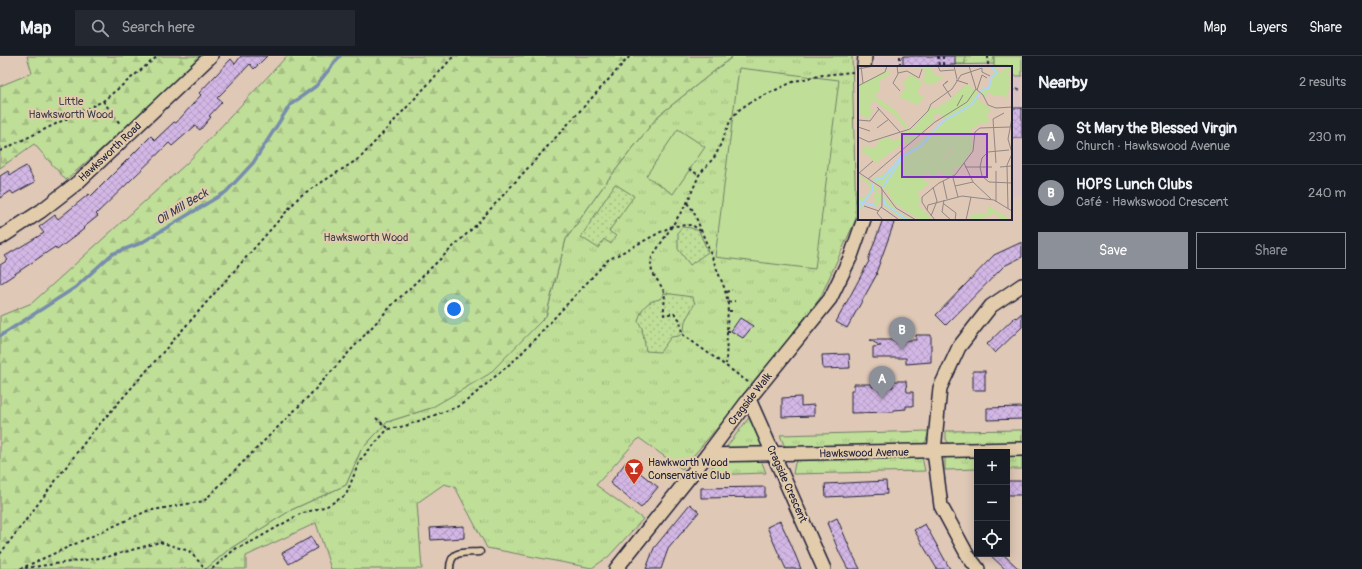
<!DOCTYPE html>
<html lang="en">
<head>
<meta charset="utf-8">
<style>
	:root { --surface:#171b24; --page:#242831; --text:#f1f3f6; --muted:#9ea1a6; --line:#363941; --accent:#8c9099 }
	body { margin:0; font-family:Pangolin,sans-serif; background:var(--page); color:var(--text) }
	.controls { position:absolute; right:12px; bottom:12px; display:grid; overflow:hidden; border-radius:0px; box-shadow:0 2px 10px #0003 }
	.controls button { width:36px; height:36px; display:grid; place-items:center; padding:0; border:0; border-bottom:1px solid var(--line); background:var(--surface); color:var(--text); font:20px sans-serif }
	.you { position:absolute; left:454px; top:253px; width:14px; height:14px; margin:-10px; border:3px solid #fff; border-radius:50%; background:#1a73e8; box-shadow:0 0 0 6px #1a73e833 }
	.badge { display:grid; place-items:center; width:26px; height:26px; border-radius:50%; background:var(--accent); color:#fff; font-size:13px; font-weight:700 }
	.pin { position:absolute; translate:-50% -33px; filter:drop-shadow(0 1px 2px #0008) }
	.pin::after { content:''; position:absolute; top:21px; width:14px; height:12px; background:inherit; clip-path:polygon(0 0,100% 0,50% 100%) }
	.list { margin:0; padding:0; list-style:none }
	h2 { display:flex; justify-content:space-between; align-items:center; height:52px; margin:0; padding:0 16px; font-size:17px }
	h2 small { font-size:13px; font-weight:400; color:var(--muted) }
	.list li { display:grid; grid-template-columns:26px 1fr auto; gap:12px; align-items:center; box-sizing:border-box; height:56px; padding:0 16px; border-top:1px solid var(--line) }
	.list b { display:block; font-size:15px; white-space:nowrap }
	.list p { margin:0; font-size:13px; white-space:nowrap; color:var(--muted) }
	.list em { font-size:13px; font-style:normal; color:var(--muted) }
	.actions { display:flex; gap:8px; padding:12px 16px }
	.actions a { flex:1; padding:9px 0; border:1px solid var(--accent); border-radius:0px; text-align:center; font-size:14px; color:var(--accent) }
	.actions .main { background:var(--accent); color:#fff }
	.icon { flex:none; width:22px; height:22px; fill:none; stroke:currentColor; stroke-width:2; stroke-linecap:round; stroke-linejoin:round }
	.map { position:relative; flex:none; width:1022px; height:513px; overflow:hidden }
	header { display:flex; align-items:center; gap:24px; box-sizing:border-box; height:56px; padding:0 20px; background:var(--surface); border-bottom:1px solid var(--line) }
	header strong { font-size:19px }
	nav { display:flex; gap:22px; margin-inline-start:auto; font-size:14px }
	.search { width:280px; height:36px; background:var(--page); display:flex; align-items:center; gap:10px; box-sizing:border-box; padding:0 14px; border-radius:0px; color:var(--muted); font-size:15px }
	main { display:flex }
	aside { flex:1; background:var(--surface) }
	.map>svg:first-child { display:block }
	.built { fill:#dbc3c4 }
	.grass { fill:url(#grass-tufts); stroke:#708069 }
	.forest { fill:url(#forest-firs); stroke:#708069 }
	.park { fill:url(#park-dots); stroke:#708069 }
	.pitch { fill:#bfde97; stroke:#708069 }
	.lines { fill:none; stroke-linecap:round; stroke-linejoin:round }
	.stream { stroke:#778dac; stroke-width:3.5 }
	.building { fill:url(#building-cross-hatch); stroke:#22223b }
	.lane-casing { stroke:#22223b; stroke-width:9 }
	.street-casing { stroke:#22223b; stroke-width:16 }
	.path { stroke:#22223b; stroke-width:2; stroke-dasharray:3 3; stroke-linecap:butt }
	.lane { stroke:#e2ccab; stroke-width:6 }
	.street { stroke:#e2ccab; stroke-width:13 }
	.labels { text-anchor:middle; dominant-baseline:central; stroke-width:4; stroke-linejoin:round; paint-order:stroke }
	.park-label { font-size:11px; fill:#3a3e49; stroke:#e2ccab }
	.street-label { font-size:11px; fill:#22223b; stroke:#e2ccab }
	.poi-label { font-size:11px; fill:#22223b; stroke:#e2ccab; text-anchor:start }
	.water-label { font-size:12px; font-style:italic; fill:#373d57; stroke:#e2ccab }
	.inset-river { fill:none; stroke:#b0d4f8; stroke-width:2 }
	.inset-road { fill:none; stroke:#938685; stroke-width:1 }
	.view { fill:#7b2cbf; fill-opacity:0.15; stroke:#7b2cbf; stroke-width:2 }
	.inset-edge { fill:none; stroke:#22223b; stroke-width:2 }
</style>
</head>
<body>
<header>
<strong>Map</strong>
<div class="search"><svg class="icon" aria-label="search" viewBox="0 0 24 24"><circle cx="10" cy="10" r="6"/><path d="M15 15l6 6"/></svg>Search here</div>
<nav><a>Map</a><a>Layers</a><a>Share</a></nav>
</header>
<main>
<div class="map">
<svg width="1022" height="513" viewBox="0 0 1022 513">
	<defs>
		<pattern id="grass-tufts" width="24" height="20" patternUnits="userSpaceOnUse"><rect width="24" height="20" fill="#bfde97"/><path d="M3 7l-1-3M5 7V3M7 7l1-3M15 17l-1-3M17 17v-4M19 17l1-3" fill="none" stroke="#a4be83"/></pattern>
		<pattern id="forest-firs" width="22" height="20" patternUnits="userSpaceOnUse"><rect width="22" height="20" fill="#bfde97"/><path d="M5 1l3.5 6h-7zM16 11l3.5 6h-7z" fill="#a4be83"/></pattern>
		<pattern id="park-dots" width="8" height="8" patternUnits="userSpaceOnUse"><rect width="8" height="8" fill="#bfde97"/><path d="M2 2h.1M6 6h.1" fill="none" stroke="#a4be83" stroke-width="1.8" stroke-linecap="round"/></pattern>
		<pattern id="building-cross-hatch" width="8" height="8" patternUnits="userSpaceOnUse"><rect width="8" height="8" fill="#d2b6e4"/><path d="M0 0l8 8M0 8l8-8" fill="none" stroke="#b49cc4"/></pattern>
	</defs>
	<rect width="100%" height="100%" fill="#dfc8b6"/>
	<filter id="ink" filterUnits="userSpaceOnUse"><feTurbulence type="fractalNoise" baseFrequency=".025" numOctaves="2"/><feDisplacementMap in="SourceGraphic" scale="8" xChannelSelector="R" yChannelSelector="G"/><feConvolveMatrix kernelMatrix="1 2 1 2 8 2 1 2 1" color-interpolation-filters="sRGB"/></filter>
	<g filter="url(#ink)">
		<polygon class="built" points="875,0 1022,0 1022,138 1011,142 1011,11 874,11"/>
		<g class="grass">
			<polygon points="733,0 852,0 856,163 820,242 747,337 682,413 639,382 596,429 643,463 608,501 592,512 487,492 455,431 444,428 417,447 422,513 331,513 316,467 246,500 246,513 206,513 228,494 291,454 346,429 361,394 387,366 431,352 546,260 566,183 607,125 658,60"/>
			<polygon points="945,0 994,0 994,8 945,9"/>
			<polygon points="751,359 764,391 761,393 725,393"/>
			<polygon points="1022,374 1022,387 949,388 946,383 946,375"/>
			<polygon points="929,375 926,385 922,389 788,392 784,389 780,379"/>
			<rect x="1007" y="399" width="15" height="14"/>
			<polygon points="949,400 977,400 977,413 945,414 945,402"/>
			<polygon points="922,401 925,415 793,418 795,407 798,404"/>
			<polygon points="761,404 766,417 706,419 714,409 720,405"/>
		</g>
		<g class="forest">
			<polygon points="27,0 200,0 132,66 66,124 34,88 0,112 0,30 32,17"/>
			<polygon points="287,0 733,0 658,60 607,125 566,183 546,260 489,318 431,352 387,366 361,394 346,429 291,454 228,494 206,513 0,513 0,260 32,247 187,107"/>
		</g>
		<g class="park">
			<polygon points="615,128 634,140 609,175 616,180 611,188 604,183 598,192 581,181"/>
			<polygon points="682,171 691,172 699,175 708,196 690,209 678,193 678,176"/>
			<path d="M664 237 692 241 695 247 685 265 684 275 679 280 671 281 660 296 646 295 642 272 638 265C642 251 646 246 660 243Z"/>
		</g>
		<g class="pitch">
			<rect x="952" y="0" width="13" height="8"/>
			<polygon points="994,0 1022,0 1022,20 1011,20 1011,11 994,11"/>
			<polygon points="739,12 839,24 815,213 715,201"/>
			<polygon points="678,73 705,91 673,138 646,120"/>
		</g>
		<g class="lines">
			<polyline class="stream" points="0,280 76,231 112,198 141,187 226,136 253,107 290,49 316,30 340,0"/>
		</g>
		<g class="building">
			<polygon points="241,0 267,0 254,13 250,8 224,35 217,42 222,46 209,60 211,61 200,74 195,70 172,90 169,87 96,158 98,160 83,172 84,173 57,194 55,191 0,228 0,209 8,204 5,200 44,177 39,171 55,159 58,163 89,138 91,140 151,80 155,84 174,66 176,67 201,39 199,37 231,3 235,8"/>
			<polygon points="903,0 955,0 955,9 903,11"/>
			<rect x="1011" y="52" width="11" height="30"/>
			<polygon points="26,110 35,126 13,138 11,135 0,142 0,120 8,115 10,119"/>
			<polygon points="883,163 894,167 876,217 877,218 847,272 836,266 869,205 868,204"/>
			<polygon points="1022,186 1022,201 1004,210 946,269 936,259 994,199"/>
			<polygon points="1022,257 1022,271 995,297 987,288 1015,261 1016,262"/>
			<polygon points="740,262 753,270 743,282 731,275"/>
			<polygon points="916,279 931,279 931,306 906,308 906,302 873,302 873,291 881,290 870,284 916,284"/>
			<polygon points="849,298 850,312 823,313 822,299"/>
			<rect x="973" y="315" width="12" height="19"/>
			<polygon points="893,325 906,325 907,336 913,336 913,350 906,350 906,353 894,354 894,356 851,357 851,334 854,334 854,328 872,328 872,331 893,331"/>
			<polygon points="801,341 801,350 814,349 814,360 782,361 782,342"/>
			<polygon points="1022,351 1022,363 987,364 987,352"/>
			<polygon points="626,406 658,431 641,452 610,427"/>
			<polygon points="886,425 887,438 826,441 825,428"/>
			<rect x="1007" y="425" width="15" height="14"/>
			<polygon points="765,431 765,441 701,442 701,432"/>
			<polygon points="690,448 699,456 668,493 661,513 646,513 654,492"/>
			<polygon points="837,462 852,497 860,513 848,513 840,498 827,467"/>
			<polygon points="780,465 791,488 801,513 786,513 777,494 767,471"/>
			<polygon points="925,468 950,513 937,513 914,474"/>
			<polygon points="464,470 464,482 431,484 430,472"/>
			<polygon points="311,481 317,492 289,508 282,497"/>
			<polygon points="989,498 1003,498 1019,513 1005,513"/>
		</g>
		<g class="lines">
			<defs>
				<path id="lane" d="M450 513C450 493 464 497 480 496"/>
				<g id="street">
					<polyline points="864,11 865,0"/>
					<polyline points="0,182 41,155 77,127 211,0"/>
					<polyline points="749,343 824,513"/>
					<polyline points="707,399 1022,393"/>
					<polyline points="616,513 707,399 749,343 830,243 851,200 864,163"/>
					<polyline points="978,513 968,500 941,450 934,395 940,332 959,291 991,250 1022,229"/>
				</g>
			</defs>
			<use href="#lane" class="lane-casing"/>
			<use href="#street" class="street-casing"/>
			<g class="path">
				<polyline points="900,0 900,11"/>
				<polyline points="938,0 939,11"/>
				<polyline points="943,0 943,11"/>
				<polyline points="988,0 988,11"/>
				<polyline points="1011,34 1022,33"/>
				<polyline points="103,45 121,69"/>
				<polyline points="0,95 103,45 158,0"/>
				<polyline points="689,113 699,119"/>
				<polyline points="687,147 693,154 724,231 728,246 726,308"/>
				<polyline points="726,236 732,234"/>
				<polyline points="728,246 735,245"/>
				<polyline points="729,255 735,255"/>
				<polyline points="727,275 732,275"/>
				<path d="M748 326 682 278 680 264 674 257 664 259C663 252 666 243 664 236 658 221 648 219 652 201L687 147 699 119 716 99 731 63 740 53 752 45 795 25 823 19 853 16"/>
				<polyline points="376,362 388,373"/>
				<polyline points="0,498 91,378 300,140 360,102 454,0"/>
				<polyline points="25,512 107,501 160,486 189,495 206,513"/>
				<polyline points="20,513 147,455 204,445 309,340 393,248 475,170 630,0"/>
				<polyline points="212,513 235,493 255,484 300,458 327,450 346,439 360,404 388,373 405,370 459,350 469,343 518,301 608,204 672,170 692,169 701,175"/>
			</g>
			<use href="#lane" class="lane"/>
			<use href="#street" class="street"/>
		</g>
	</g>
	<defs>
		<symbol id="bar-pin" viewBox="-11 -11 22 30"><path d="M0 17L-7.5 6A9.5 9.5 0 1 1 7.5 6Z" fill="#c8321e" stroke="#e2ccab"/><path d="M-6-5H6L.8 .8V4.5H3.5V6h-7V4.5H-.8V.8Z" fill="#fff"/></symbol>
	</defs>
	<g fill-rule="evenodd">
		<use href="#bar-pin" x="623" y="401" width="22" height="30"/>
	</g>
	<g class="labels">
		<g class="park-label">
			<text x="71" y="45">Little<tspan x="71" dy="13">Hawksworth Wood</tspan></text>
			<text x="366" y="181">Hawksworth Wood</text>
		</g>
		<g class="street-label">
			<text transform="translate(110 96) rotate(-43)">Hawksworth Road</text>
			<text transform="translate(750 343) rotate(-52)">Cragside Walk</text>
			<text transform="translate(864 397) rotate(-1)">Hawkswood Avenue</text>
			<text transform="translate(787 428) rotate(66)">Cragside Crescent</text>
		</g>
		<g class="poi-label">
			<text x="648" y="406">Hawkworth Wood<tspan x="648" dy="13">Conservative Club</tspan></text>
		</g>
		<g class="water-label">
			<text transform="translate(182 151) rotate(-31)">Oil Mill Beck</text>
		</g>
	</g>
	<g transform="translate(858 10)">
		<rect width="154" height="154" fill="#dfc8b6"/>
		<path d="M113 63 115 82 101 103 97 100 94 104 98 107 93 111 85 109 81 104 79 111 74 114 71 107 65 110V115H73L59 128 63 133 60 139 73 152 68 151 47 132V122L90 90 99 73Z" fill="#bfde97"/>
		<path d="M59 0H74V5L78 10 87 11 74 19 65 16 68 4ZM149 0H154L150 9 154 14 149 16 153 19 149 28 150 40 148 30H137L130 26 127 32 122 25 125 22 129 24 136 5 133 2 137 1 143 7ZM30 4 32 8 21 15 22 25 16 30 11 26 7 28 15 34 11 42 15 44 12 50 9 53 3 48 0 49 2 19ZM109 18 122 28 119 32 133 44 128 49 133 56 124 57 113 63 99 73 85 95 47 122V132L74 154H62L36 137 29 125 14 113 28 107 42 91 88 54 81 47 75 51 77 54 50 79 47 76 18 97 7 87 2 85 9 79 13 83 21 78 20 74 32 71 34 75 47 70 46 66 56 62 72 41 77 43 93 33ZM0 108 23 124 15 125 3 143H0V133L8 130 13 122 6 114H0ZM18 126 23 128V136L18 141 15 138 18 132 15 130ZM26 130 40 146 55 154H46L25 139ZM130 140 149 151 150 154H142L139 147 119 154 110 151 116 148H129Z" fill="#bfde97"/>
		<path d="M53 8 64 17 59 27 66 31 59 39 41 31 48 21 44 18Z" fill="#bfde97"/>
		<path d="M11 26 37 44 51 62 48 63 36 49 7 28Z" fill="#bfde97"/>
		<path d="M106 69 114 70 112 86 104 85Z" fill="#bfde97"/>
		<path class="inset-river" d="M15 114 25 112 43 91 63 80 84 56 113 39 124 24 131 22 133 12 139 7 133 0M25 121 44 92M25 132 27 138 49 154M0 135 18 140M0 144 15 123 14 117"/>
		<path class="inset-road" d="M3 0 5 17M39 0 40 8 35 17 42 25M80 0 82 5 96 4M96 0 99 13M111 0 118 23 125 29 130 39 138 42 154 41M0 3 16 0M40 7 49 5 61 12 64 3M98 14 110 18M87 17 90 15 85 19 93 31M0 20 27 6 29 0M119 24 124 9 129 12M99 40 105 29M19 41 42 66M154 52 150 73 154 87M0 54 12 55 21 43M0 61 12 65M19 62 31 53M0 71 11 76 52 63 70 45 73 38 94 23 103 9 124 2V6L132 10M151 84 130 86 124 92 122 101 124 110 131 116 154 117M106 97 115 116 133 133M138 97 135 53 146 47M107 101H134M142 101 154 100M0 106 24 122M1 107 15 95M95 112 100 131M10 113 77 56 109 36 118 23M85 115 89 133M97 120 115 116M23 122 38 142 58 154M24 123V140L19 147 25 154M86 134 84 146 93 154M138 136V105M86 138 98 147 97 154M6 140 21 145M23 141 40 153M150 143 149 99 154 88M69 144 64 136V131L81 117 97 109 115 85 117 66 122 62 152 61M73 150 79 135 75 121M77 154 69 144 70 139 104 130 136 134 154 145M108 154 113 131"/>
		<path class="view" d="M44 68H129V111H44Z"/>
		<rect width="154" height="154" class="inset-edge"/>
	</g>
</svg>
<div class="controls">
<button>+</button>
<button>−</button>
<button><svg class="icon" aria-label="locate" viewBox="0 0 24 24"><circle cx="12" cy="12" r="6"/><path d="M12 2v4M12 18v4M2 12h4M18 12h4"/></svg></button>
</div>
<div class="you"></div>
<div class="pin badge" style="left:882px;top:343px">A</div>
<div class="pin badge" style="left:902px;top:294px">B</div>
</div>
<aside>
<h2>Nearby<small>2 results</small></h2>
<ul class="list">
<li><span class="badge">A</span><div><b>St Mary the Blessed Virgin</b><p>Church · Hawkswood Avenue</p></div><em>230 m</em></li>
<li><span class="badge">B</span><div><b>HOPS Lunch Clubs</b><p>Café · Hawkswood Crescent</p></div><em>240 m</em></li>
</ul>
<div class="actions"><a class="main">Save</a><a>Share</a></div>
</aside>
</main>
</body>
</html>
